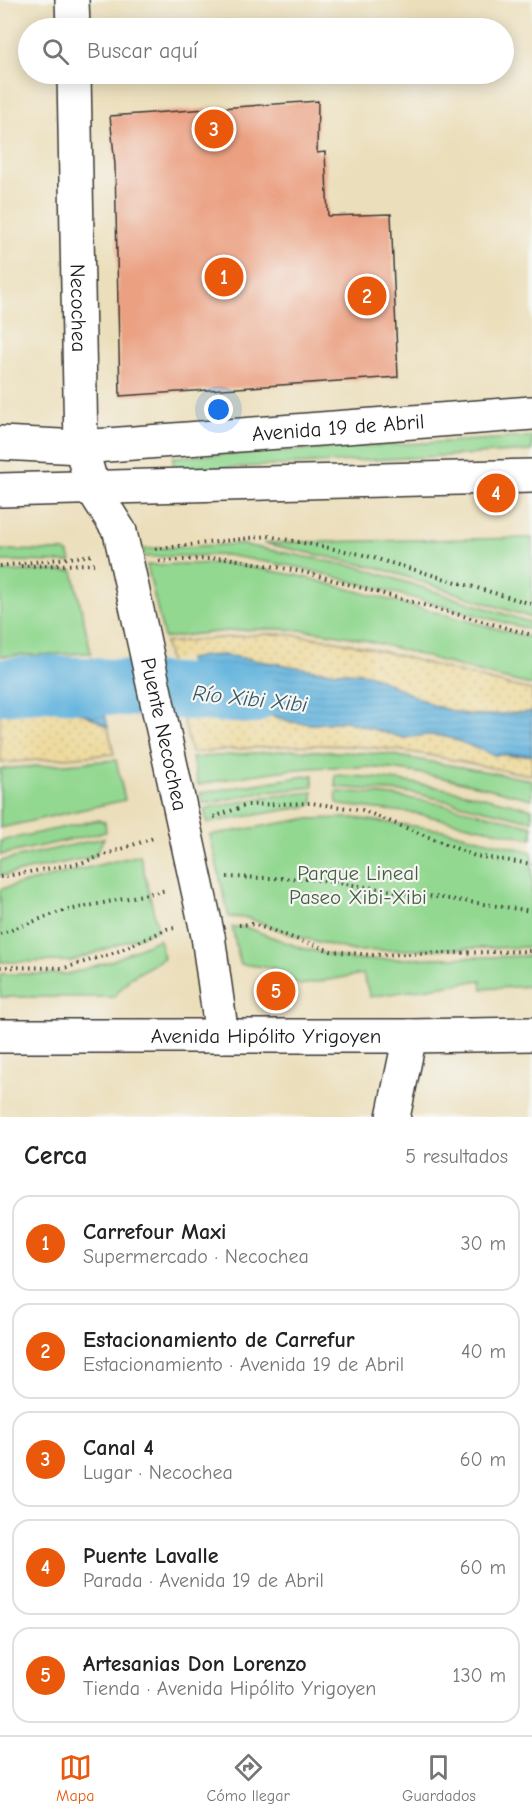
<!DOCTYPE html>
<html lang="es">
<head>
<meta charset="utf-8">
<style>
	:root { --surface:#fff; --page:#f2f2f2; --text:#222; --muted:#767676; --line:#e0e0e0; --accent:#ea580c }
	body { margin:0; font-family:"Comic Neue",sans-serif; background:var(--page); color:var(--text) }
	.you { position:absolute; left:219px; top:410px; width:21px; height:21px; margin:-15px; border:4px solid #fff; border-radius:50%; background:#1a73e8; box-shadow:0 0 0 9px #1a73e833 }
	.badge { display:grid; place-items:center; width:39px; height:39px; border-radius:50%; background:var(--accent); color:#fff; font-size:20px; font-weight:700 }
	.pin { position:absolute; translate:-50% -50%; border:3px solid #fff; box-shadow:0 2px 6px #0006 }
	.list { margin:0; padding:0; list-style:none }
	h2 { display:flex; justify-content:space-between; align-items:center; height:78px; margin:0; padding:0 24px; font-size:26px }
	h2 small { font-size:20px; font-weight:400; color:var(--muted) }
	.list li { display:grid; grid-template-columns:39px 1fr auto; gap:18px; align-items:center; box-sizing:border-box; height:96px; margin:0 12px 12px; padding:0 12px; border:2px solid var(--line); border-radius:18px }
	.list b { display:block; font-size:22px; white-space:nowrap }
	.list p { margin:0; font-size:20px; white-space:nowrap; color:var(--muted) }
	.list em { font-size:20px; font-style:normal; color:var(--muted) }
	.icon { flex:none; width:33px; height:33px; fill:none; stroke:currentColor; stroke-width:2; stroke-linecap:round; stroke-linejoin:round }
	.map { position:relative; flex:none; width:532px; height:1117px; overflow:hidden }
	.search { position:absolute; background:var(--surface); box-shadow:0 3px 15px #0003; left:18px; right:18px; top:18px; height:66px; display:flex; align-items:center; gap:15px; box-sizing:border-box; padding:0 21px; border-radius:33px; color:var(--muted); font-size:22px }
	.sheet { height:618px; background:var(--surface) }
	nav { display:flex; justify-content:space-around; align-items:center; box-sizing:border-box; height:84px; border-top:2px solid var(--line); background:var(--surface); font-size:16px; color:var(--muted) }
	nav a { display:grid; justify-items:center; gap:3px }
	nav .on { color:var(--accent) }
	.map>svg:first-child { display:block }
	.green { fill:#93d891; stroke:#587a56; stroke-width:1.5 }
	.sand { fill:url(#sand-dots); stroke:#857b5d; stroke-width:1.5 }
	.water { fill:url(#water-rules); stroke:#3f687c; stroke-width:1.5 }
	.pier { fill:#ebdeba }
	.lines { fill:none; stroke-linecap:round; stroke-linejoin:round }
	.river { stroke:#62b3dd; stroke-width:56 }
	.building { fill:#eba082 }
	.minor-casing { stroke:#3b3934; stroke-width:36 }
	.major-casing { stroke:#3b3934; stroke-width:36 }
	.path { stroke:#3b3934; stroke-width:4; stroke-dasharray:1.5 4.5; stroke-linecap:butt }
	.minor { stroke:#fff; stroke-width:33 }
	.major { stroke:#fff; stroke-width:33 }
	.minor-bridge-casing { stroke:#3b3934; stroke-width:36; stroke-linecap:butt }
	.minor-bridge { stroke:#fff; stroke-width:33 }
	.labels { text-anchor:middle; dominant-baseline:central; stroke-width:4.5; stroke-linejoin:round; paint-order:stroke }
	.street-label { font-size:21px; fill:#1c1c1c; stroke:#f6f6f2 }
	.park-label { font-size:21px; fill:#465e45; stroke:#f6f6f2 }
	.water-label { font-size:22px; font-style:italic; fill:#385869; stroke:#f6f6f2 }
</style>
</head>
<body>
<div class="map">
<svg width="532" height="1117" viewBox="0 0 532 1117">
	<defs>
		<pattern id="sand-dots" width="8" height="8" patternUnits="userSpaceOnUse" patternTransform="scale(1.5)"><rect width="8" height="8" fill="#eeda9e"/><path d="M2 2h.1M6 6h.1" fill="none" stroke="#ccba88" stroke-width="1.8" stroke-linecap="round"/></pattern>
		<pattern id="water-rules" width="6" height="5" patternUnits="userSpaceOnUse" patternTransform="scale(1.5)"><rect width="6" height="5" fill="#62b3dd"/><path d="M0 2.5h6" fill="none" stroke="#5499bd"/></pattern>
	</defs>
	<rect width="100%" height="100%" fill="#f6f6f2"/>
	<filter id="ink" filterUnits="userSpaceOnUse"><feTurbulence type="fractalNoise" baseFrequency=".0167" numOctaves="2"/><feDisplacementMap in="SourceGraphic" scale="12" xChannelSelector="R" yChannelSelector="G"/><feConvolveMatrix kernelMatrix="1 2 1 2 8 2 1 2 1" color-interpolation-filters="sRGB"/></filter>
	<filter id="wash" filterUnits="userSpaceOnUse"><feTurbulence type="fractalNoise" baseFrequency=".008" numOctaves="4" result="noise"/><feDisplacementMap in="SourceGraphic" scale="24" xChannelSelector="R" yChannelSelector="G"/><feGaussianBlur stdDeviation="1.35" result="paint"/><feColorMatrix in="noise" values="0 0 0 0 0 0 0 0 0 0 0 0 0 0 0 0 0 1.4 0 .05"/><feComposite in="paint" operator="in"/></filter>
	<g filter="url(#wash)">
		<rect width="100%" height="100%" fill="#ebdeba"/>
		<g class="green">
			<polygon points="532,437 532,451 174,471 173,457"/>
			<polygon points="532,538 532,618 379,568 263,543"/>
			<polygon points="240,544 362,568 532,623 532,630 302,568 226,555 145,557 143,549"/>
			<polygon points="0,550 65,551 69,554 71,562 0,561"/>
			<path d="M226 563 300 576 532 638V685C460 671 392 641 319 632 267 625 216 632 164 638L147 565Z"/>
			<polygon points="0,571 73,571 91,653 0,656"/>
			<path d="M293 750 387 754 532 780V799C485 788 437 774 389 769 324 762 261 772 198 785L192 758Z"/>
			<polygon points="116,760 125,800 0,828 0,769"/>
			<polygon points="313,775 313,787 265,792 203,804 200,793"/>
			<path d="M335 775C404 778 466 792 532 809V821L413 793 336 787Z"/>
			<polygon points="313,792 313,802 310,806 207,823 204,809 265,797"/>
			<path d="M336 792C403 792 468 810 532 826V839L414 813 341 805 337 802Z"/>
			<polygon points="353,818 443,830 532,852 532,947 354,951 295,936 248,918 229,917 210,835 305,819"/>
			<polygon points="98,820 105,822 106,832 0,855 0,841"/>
			<polygon points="104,838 95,856 0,876 0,861"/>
			<polygon points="140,855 158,930 72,961 0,962 0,889"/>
			<polygon points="232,927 245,927 301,948 353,960 532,956 532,986 482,989 481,980 370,997 363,974 300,985 273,968 240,964"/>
			<polygon points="159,939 164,958 130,978 114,997 0,997 0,974 68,974 111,961"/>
		</g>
		<g class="sand">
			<path d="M265 634C358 634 442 673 532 690V712C499 715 468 718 437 707 413 699 393 683 370 675 354 670 336 673 320 671 266 664 225 648 170 664L165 643Z"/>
			<polygon points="92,658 94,667 0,675 0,661"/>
			<path d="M38 702C63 707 86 712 108 727L114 754 0 763V712L7 707Z"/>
			<path d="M200 705H238L292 722 314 724 345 721 404 738 426 735 445 736 510 756 532 755V775C484 768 436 754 388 749 322 741 256 747 191 753L182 714Z"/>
		</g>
		<g class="water">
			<polygon points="224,655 321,671 369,674 435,706 470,716 532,712 532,755 494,755 445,736 426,735 404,738 345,721 314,724 292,722 238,705 200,705 192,708 170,664 203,656"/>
			<path d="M74 667H94L108 727C80 708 31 690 0 712V675Z"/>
		</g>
		<polygon class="pier" points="186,656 198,709 182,717 167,663"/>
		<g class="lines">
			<polyline class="river" points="0,687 48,683 251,696"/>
		</g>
		<g id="blocks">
			<polygon class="building" points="318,101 317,153 325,152 328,216 391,214 398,377 120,396 115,165 110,116"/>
		</g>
	</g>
	<g filter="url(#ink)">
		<use href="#blocks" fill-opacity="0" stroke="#3b3934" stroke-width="1.5"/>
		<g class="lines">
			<defs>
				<g id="minor">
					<polyline points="72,0 73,28"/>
					<path id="s1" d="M74 74 81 447 93 489 120 532"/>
					<polyline points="0,490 532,476"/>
					<polyline points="208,936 222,1036"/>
					<polyline points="393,1117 410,1036"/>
				</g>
				<g id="major">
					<path id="s2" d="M0 443 81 447 532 413"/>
					<path id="s3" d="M0 1036H410L532 1034"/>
				</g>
			</defs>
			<use href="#minor" class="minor-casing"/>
			<use href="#major" class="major-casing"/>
			<g class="path">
				<polyline points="155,549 268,536 360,554 532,604"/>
				<polyline points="159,561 227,558 304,572 532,635"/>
				<polyline points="0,566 94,555"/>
				<polyline points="21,566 94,564"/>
				<polyline points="214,817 247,805 311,803 362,810 475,856 532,864"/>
				<polyline points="0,877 81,863 156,837"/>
				<polyline points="227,877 311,879 532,911"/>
				<polyline points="239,925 253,924 331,951 371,955 532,951"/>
				<polyline points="0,934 59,912 167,890"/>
				<polyline points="0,967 65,968 119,951 167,929 175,928"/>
			</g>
			<use href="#minor" class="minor"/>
			<use href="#major" class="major"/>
			<defs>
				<g id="minor-bridge">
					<path id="s4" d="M120 532 208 936"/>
				</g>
			</defs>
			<use href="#minor-bridge" class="minor-bridge-casing"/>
			<use href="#minor-bridge" class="minor-bridge"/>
		</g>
	</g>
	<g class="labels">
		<g class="street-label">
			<text stroke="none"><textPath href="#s1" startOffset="234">Necochea</textPath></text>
			<text stroke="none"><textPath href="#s2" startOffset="339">Avenida 19 de Abril</textPath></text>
			<text stroke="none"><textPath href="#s4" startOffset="207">Puente Necochea</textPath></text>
			<text stroke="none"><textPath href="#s3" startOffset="266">Avenida Hipólito Yrigoyen</textPath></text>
		</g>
		<g class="park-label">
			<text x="358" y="873">Parque Lineal<tspan x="358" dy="24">Paseo Xibi-Xibi</tspan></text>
		</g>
		<g class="water-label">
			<text transform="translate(250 699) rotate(6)">Río Xibi Xibi</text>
		</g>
	</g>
</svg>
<div class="you"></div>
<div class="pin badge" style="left:224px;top:277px">1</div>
<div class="pin badge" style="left:367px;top:296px">2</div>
<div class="pin badge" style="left:214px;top:129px">3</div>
<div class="pin badge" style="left:496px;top:493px">4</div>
<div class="pin badge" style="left:276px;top:991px">5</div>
<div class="search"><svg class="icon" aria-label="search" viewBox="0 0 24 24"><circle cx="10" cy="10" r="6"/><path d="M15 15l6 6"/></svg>Buscar aquí</div>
</div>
<section class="sheet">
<h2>Cerca<small>5 resultados</small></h2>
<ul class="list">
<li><span class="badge">1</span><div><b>Carrefour Maxi</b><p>Supermercado · Necochea</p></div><em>30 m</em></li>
<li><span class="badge">2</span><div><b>Estacionamiento de Carrefur</b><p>Estacionamiento · Avenida 19 de Abril</p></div><em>40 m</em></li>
<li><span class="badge">3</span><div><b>Canal 4</b><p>Lugar · Necochea</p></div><em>60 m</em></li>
<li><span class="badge">4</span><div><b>Puente Lavalle</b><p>Parada · Avenida 19 de Abril</p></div><em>60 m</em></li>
<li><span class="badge">5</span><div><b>Artesanias Don Lorenzo</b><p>Tienda · Avenida Hipólito Yrigoyen</p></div><em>130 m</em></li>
</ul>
</section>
<nav>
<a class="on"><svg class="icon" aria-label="map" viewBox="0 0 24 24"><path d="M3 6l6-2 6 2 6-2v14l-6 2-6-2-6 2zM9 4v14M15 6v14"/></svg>Mapa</a>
<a><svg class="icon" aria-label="directions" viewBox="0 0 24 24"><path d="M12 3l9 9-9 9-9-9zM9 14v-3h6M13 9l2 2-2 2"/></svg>Cómo llegar</a>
<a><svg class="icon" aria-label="saved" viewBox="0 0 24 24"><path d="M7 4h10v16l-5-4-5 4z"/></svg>Guardados</a>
</nav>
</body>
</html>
